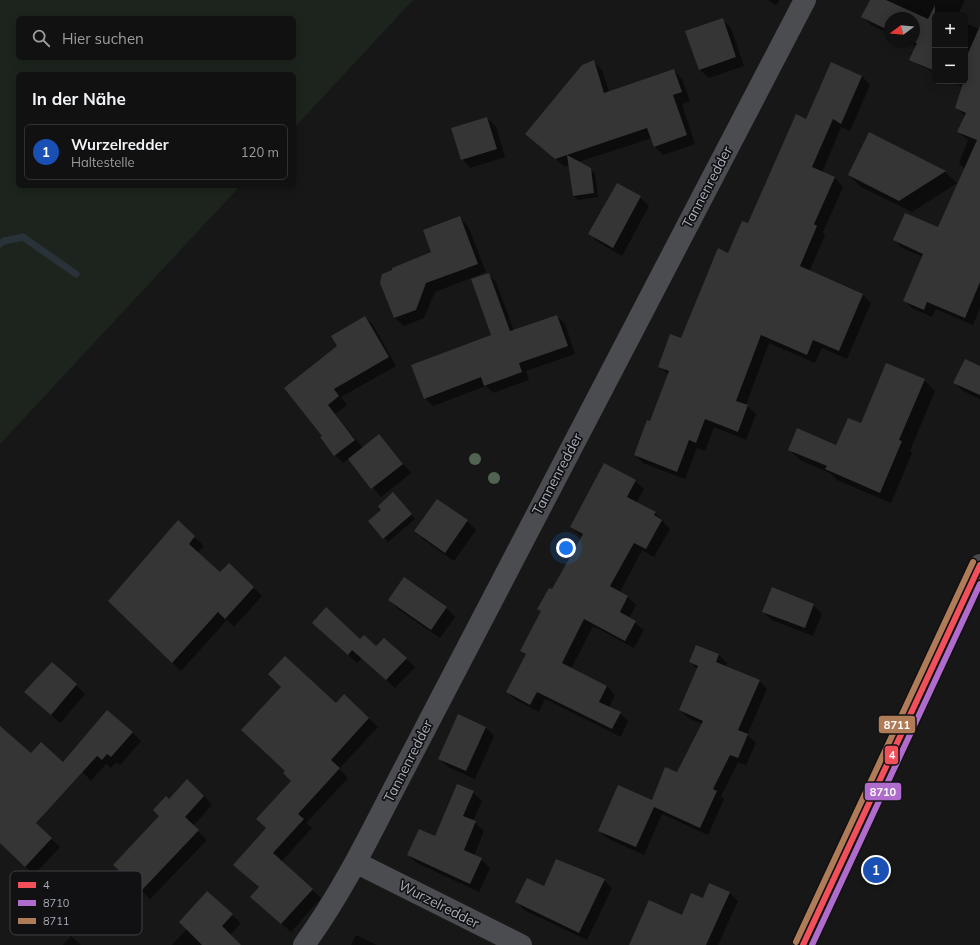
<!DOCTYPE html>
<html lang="de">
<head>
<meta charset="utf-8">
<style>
	:root { --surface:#111; --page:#1a1a1a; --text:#f1f3f6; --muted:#9c9d9f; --line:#303131; --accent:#7c3aed }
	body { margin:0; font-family:Mulish,sans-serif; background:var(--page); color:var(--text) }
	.controls { position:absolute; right:12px; top:12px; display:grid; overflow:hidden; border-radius:6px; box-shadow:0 2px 10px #0003 }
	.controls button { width:36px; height:36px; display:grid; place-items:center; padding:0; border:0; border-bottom:1px solid var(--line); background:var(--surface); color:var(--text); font:20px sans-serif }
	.compass { position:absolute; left:884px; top:12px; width:36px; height:36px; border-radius:50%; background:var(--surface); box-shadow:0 2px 10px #0003; rotate:254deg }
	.you { position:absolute; left:566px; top:548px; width:14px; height:14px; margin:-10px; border:3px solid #fff; border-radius:50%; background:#1a73e8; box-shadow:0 0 0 6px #1a73e833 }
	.badge { display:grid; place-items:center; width:26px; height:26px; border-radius:50%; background:var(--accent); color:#fff; font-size:13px; font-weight:700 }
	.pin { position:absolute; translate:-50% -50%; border:2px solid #fff; box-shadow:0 1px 4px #0006 }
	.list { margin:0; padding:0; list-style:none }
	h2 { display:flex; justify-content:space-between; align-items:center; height:52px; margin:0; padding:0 16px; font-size:17px }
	h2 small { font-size:13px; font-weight:400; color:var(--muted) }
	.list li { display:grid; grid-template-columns:26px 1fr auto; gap:12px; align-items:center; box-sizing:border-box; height:56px; margin:0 8px 8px; padding:0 8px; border:1px solid var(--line); border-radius:6px }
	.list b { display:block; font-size:15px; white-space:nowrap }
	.list p { margin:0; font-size:13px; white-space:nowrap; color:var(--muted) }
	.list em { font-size:13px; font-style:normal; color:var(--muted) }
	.icon { flex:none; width:22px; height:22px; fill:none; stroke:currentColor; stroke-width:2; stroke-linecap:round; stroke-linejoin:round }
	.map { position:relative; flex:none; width:980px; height:945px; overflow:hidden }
	.search { position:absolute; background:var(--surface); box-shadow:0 2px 10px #0003; left:16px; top:16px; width:280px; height:44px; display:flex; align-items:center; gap:10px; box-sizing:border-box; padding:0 14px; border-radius:6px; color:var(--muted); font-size:15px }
	.panel { position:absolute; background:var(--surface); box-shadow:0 2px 10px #0003; left:16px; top:72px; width:280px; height:116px; border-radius:6px }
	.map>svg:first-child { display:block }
	.green { fill:#1d241e; fill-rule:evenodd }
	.shadow { fill:#0007 }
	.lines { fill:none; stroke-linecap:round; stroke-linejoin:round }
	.stream { stroke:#2a3239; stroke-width:7 }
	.building { fill:#353536 }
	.street { stroke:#4b4c50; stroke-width:22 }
	.secondary { stroke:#4a4a4e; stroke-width:22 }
	.bus-1-casing { stroke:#111113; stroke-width:9 }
	.bus-2-casing { stroke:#111113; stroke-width:9 }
	.bus-3-casing { stroke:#111113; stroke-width:9 }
	.bus-1 { stroke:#f1505b; stroke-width:6 }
	.bus-2 { stroke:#b06ccc; stroke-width:6 }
	.bus-3 { stroke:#b07c57; stroke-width:6 }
	.tree { fill:#506451 }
	.labels { text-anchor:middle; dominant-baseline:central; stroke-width:3.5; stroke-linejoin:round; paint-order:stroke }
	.street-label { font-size:14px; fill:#a8adb8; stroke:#111113 }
	.key { fill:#111113; stroke:#3e4045; stroke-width:1 }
	.key-label { font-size:11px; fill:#a8adb8 }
	.line-badge { stroke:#111113; stroke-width:1.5 }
	.badge-label { font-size:11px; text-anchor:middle; font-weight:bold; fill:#fff }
</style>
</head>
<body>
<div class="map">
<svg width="980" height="945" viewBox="0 0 980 945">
	<rect width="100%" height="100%" fill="#171717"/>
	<path class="green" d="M0 0H413L294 128V74H18V186H240L0 444ZM18 18H294V58H18Z"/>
	<g class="shadow">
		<polygon points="768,0 780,0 776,5"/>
		<polygon points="871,0 965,0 958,15 935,15 935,73 920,65 912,57 917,47 907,42 914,42 914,18 890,18 890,34 871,25 863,17"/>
		<polygon points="722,19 731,28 744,66 709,78 700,70 686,32"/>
		<polygon points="965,23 980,29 980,308 973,325 936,309 932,317 912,308 904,300 923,257 902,248 894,240 938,228 965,169 959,163 968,140 958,132 965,116 956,107 963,87 951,81 965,81"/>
		<polygon points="593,61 602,70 609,92 674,70 682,79 690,101 682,104 695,144 663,155 654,146 652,138 578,162 595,173 598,197 578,200 574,196 570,165 565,167 535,142"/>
		<polygon points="862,76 870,85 850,131 841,127 822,173 835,178 843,187 823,232 825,235 809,272 863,295 871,303 847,359 822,348 815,363 769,343 746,405 756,414 746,440 714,427 705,451 697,448 685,479 643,463 635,455 650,422 669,375 659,366 681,339 728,254 748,225 807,120"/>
		<polygon points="487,118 496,127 505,157 470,168 462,159"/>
		<polygon points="869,133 945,172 957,183 912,212 861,187 849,175"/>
		<polygon points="640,197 649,206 622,256 598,242 590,234"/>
		<polygon points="459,217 468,226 486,272 435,292 424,318 404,326 395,318 381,283 433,253"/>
		<polygon points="488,274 496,282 514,331 557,316 565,324 575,354 526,371 529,380 493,393 486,386 433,406 425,398 492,336"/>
		<polygon points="365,317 373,325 396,366 341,397 347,405 335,414 363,448 379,435 411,473 381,497 349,459 343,463 335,455 321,438 323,436 285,388 338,346"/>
		<polygon points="980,367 980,399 963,391 955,383"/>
		<polygon points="924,380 935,391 910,451 912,453 891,503 837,480 830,473 800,460 789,449 836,446 861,425"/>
		<polygon points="635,481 644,489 636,503 655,513 670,529 654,557 642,550 620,592 628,597 636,605 629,618 644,630 634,648 593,626 571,669 607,686 615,695 609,707 620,713 628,721 621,737 545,699 539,712 516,700 507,692 527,655 522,650 541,612 539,609 553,591 582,537 571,527"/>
		<polygon points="397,498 415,519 388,542 384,538"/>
		<polygon points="467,521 476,530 454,561 424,540 416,531"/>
		<polygon points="178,522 204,546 197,553 220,574 229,564 262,596 234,627 227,620 181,671 110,600"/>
		<polygon points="390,600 446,608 455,617 440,638 398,609"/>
		<polygon points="813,605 822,614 813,636 772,620 763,612"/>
		<polygon points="322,631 360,640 406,659 415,667 395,688 362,658 357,663"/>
		<polygon points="697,646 719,655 727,663 725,666 759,681 767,689 747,735 756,743 746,765 738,762 721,796 724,799 708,835 662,814 644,855 607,838 600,831 652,802 677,773 702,724 688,718 680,710 698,670 690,662"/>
		<polygon points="52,663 85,694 60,723 26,692"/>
		<polygon points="344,696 378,727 339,769 348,778 306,823 312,828 281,862 321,898 291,932 261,906 260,888 243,873 292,781 286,772 242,730 336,704"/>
		<polygon points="485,727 494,736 475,779 448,767 439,758"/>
		<polygon points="132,732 141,741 120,765 116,762 111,768 106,764 91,781 68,756"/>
		<polygon points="473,792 482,801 473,821 484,831 474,856 481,859 490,868 479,892 417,863 408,855 435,837"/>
		<polygon points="204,796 212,805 193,826 207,840 150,899 114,865 161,816 169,800"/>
		<polygon points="51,839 60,847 34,875 0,842 0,841"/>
		<polygon points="557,860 604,880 612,888 587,940 524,910 517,902 545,887"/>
		<polygon points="710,884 730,893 738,901 718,945 630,945 682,916 703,899"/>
		<polygon points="207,892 241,923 230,935 240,945 172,945 187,929"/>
		<polygon points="356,935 377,945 351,945"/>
		<polygon points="71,936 81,945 63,945"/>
	</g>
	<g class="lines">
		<polyline class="stream" points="0,244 4,241 23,237 76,274"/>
	</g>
	<g class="building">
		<polygon points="870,0 886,0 928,19 935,5 935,71 909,60 917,43 914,42 914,18 890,18 890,31 861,17"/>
		<polygon points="723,18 736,57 699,70 685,31"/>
		<polygon points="980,26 980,282 965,318 927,302 924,310 903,301 923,254 893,240 905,213 938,227 977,140 957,132 966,113 955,108 963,83 957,81 965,81 965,60"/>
		<polygon points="594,60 604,93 674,69 682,92 673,95 687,135 654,147 647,128 555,159 525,134 582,65"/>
		<polygon points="831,62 862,76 841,124 833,119 812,167 835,177 814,224 817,226 800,266 863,294 839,351 813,340 807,355 761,335 736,401 748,405 738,432 705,419 696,443 689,440 677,472 634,455 647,420 650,421 669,371 658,367 670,334 681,338 718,248 728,253 742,221 748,223 796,114 806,119"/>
		<polygon points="487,117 497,149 461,160 451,128"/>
		<polygon points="869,132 946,171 899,201 848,175"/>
		<polygon points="567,155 591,168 594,193 573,196"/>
		<polygon points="617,183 641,196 613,248 588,234"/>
		<polygon points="460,216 478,264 426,283 416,310 394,318 380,283 382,274 392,270 392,268 431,252 423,230"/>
		<polygon points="489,273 510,331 557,315 568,346 519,363 522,372 484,386 481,377 424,399 411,365 491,335 471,279"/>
		<polygon points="365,316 389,357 334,389 339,396 328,405 355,440 334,456 320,437 322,436 284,388 337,346 331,336"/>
		<polygon points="965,359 980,366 980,395 953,383"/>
		<polygon points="886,363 925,379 899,440 902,441 880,493 825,469 827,466 788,450 797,428 836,445 848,418 861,423"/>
		<polygon points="379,434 403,464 371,489 348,459"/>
		<polygon points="604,463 636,480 627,497 656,512 654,515 662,520 646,549 634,543 610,586 628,596 620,612 636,621 625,641 584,619 562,663 607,686 599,702 621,712 612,729 537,692 530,705 506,692 526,654 520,651 541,611 537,609 549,588 552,589 583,534 570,527"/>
		<polygon points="393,492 412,514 383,539 368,521 381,510 378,506"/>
		<polygon points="437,499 468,520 445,553 414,531"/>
		<polygon points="178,520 195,536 189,544 220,572 229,563 254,587 225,619 218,612 172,663 108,601"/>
		<polygon points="404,577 447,607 431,630 388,600"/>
		<polygon points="772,587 814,604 805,628 762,612"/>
		<polygon points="326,607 360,639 364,635 376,646 384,638 407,658 386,680 352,650 348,655 312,623"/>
		<polygon points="696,645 719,654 716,662 760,680 738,730 748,734 738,758 730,755 713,789 717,791 700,828 654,807 636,847 598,831 618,785 652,800 665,767 677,772 703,721 679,710 698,666 689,662"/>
		<polygon points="285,656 336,703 344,694 369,718 331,760 340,768 298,814 304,819 273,853 313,889 281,924 250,897 259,887 233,865 266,828 256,819 291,781 283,773 285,771 241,730 281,687 268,674"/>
		<polygon points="52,662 77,684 51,715 24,692"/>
		<polygon points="107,710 133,732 111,757 107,754 102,760 97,756 36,823 52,838 25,867 0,843 0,726 31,753 41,742 63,762"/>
		<polygon points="458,714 486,727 466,771 438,759"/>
		<polygon points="187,779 204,796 185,817 199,830 141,891 113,865 159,816 153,810 166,796 169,799"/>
		<polygon points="457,784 474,791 463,816 476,821 464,850 482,858 470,884 407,855 419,829 435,836"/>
		<polygon points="556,859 605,879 579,933 515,902 527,878 544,886"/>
		<polygon points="709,883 730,892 706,945 629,945 649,900 682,915 691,893 703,898"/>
		<polygon points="207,891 233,914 222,926 241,945 202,945 179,922"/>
	</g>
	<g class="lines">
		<g class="street">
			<polyline points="357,863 521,945"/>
			<path d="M304 945C338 898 363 849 389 798L805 0"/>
		</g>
		<polyline class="secondary" points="803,945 980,565"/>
		<defs>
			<polyline id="bus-1" points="803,945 980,565"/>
			<polyline id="bus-2" points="812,945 980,584"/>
			<polyline id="bus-3" points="796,942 973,562"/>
		</defs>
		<use href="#bus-1" class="bus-1-casing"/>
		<use href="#bus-2" class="bus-2-casing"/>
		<use href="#bus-3" class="bus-3-casing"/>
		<use href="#bus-1" class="bus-1"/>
		<use href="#bus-2" class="bus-2"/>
		<use href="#bus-3" class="bus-3"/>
	</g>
	<g class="tree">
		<circle cx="475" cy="459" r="6"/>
		<circle cx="494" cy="478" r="6"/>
	</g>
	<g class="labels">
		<g class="street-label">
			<text transform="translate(707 187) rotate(-62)">Tannenredder</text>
			<text transform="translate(557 474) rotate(-62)">Tannenredder</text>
			<text transform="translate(408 761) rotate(-63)">Tannenredder</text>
			<text transform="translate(439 904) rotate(27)">Wurzelredder</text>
		</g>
	</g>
	<rect x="10" y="871" width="132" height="64" rx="6" class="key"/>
	<rect x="18" y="882" width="18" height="6" fill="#f1505b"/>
	<rect x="18" y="900" width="18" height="6" fill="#b06ccc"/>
	<rect x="18" y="918" width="18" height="6" fill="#b07c57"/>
	<g class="key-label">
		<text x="43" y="889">4</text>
		<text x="43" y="907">8710</text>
		<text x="43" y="925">8711</text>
	</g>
	<g class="line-badge">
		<rect x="878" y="715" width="38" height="19" rx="4" fill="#b07c57"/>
		<rect x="884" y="745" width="15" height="20" rx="4" fill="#f1505b"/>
		<rect x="864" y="782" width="38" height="19" rx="4" fill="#b06ccc"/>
	</g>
	<g class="badge-label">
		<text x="897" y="729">8711</text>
		<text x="892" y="759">4</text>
		<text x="883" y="796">8710</text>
	</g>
</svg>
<div class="controls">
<button>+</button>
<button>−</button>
</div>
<svg class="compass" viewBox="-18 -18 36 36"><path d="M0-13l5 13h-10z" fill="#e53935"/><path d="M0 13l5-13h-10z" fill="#9c9d9f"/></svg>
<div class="you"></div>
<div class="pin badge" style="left:876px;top:870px;background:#1a4fb4">1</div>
<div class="search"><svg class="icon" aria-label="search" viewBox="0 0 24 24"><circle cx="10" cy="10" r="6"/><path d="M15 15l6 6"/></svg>Hier suchen</div>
<section class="panel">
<h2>In der Nähe<small></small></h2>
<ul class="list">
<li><span class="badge" style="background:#1a4fb4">1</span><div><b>Wurzelredder</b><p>Haltestelle</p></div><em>120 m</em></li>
</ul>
</section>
</div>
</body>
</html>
